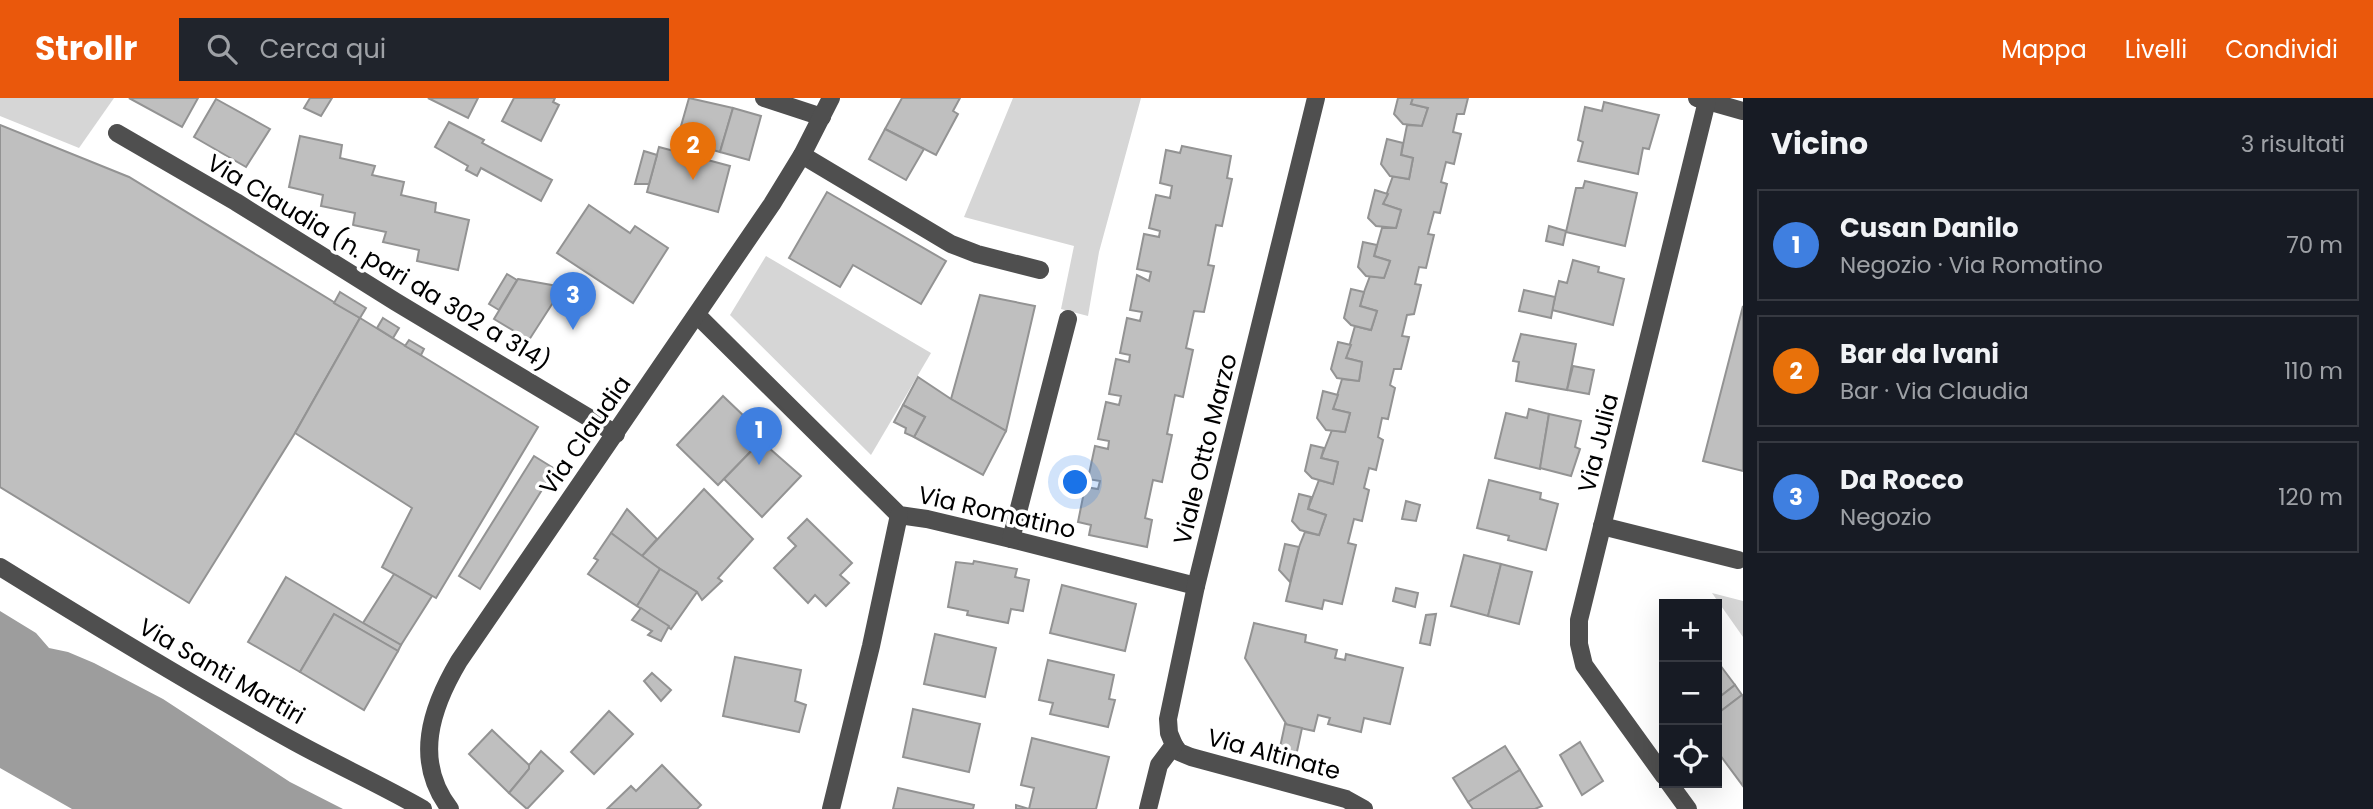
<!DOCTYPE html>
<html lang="it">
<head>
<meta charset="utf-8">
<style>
	:root { --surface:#171b24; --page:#20242c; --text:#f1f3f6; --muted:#9ea1a6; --line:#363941; --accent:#ea580c }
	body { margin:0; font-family:Poppins,sans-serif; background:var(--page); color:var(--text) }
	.controls { position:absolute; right:21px; bottom:21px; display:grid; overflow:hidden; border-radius:0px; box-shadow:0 7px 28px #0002 }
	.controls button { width:63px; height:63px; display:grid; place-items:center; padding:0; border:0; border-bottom:2px solid var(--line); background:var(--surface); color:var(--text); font:35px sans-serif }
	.you { position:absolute; left:1076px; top:385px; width:24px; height:24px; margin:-18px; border:5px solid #fff; border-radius:50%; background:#1a73e8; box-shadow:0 0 0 10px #1a73e833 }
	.badge { display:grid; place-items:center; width:46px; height:46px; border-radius:50%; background:var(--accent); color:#fff; font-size:23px; font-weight:700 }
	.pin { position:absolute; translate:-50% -58px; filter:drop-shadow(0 2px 4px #0008) }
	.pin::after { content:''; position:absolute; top:37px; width:24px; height:21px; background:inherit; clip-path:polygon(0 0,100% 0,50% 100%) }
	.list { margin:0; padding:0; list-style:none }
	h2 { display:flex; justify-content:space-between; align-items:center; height:91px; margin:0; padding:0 28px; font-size:30px }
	h2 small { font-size:23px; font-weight:400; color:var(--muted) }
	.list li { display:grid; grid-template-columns:46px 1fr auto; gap:21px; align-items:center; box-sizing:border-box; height:112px; margin:0 14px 14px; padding:0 14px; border:2px solid var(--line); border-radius:0px }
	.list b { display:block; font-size:26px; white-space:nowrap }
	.list p { margin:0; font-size:23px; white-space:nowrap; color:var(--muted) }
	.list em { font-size:23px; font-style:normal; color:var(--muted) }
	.icon { flex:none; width:38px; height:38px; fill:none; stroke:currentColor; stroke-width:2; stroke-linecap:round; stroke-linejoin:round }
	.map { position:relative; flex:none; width:1743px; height:711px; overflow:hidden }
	header { display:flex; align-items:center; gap:42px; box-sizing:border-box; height:98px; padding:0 35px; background:var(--accent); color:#fff }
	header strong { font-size:33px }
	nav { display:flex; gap:38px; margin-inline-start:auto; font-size:24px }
	.search { width:490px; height:63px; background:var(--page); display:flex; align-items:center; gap:18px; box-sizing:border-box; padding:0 24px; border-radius:0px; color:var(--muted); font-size:26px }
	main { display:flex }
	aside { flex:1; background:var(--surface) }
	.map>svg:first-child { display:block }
	.green { fill:#d6d6d6 }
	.water { fill:#9d9d9d }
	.building { fill:#bfbfbf; stroke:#939393; stroke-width:2 }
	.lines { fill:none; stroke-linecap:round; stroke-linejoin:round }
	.minor { stroke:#4f4f4f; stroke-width:18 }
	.labels { text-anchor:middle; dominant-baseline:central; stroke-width:7; stroke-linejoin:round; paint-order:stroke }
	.street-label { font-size:24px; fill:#000; stroke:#fff }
</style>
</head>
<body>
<header>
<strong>Strollr</strong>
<div class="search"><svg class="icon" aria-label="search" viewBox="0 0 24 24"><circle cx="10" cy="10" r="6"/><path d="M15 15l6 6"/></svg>Cerca qui</div>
<nav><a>Mappa</a><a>Livelli</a><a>Condividi</a></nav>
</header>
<main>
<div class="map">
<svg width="1743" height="711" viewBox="0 0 1743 711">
	<rect width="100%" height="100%" fill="#fff"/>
	<g class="green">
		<polygon points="0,0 114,0 79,50 0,18"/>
		<polygon points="1013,0 1141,0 1099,154 1088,218 1061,211 1074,148 964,119"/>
		<polygon points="766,158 931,255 871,357 730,217"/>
		<polygon points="1712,495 1743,503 1743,539"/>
	</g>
	<polygon class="water" points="0,513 36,535 49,550 68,554 94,565 163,601 290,684 343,711 72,711 0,670"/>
	<g class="building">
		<polygon points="129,0 198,0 182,29"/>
		<polygon points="310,0 332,0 321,18 304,10"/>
		<polygon points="428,0 478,0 468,20"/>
		<polygon points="514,0 555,0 553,4 559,7 541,43 502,23"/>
		<polygon points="689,0 733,10 720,54 677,42"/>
		<polygon points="902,0 960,0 953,13 958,16 936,57 885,31"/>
		<polygon points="1398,0 1413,0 1411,6 1428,10 1422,28 1403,26 1394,16"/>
		<polygon points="1413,0 1468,0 1464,16 1457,16 1453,34 1461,36 1454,66 1446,64 1441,84 1447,86 1440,115 1434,114 1428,136 1434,137 1426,170 1419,169 1415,186 1421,187 1414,216 1407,217 1402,238 1409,239 1401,271 1394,271 1390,287 1395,290 1388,321 1382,320 1378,339 1383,342 1376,372 1369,370 1364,390 1369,392 1362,423 1354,421 1348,445 1356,447 1342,506 1324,502 1322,511 1286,503 1299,449 1305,434 1319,437 1326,417 1308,411 1319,382 1333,386 1338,364 1321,360 1332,332 1345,334 1350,315 1333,311 1342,281 1359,283 1362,264 1346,260 1355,228 1371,232 1377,213 1360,208 1364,194 1370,178 1384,180 1390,163 1374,158 1382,130 1396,130 1401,112 1383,106 1393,78 1409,81 1413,60 1401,57 1407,27 1422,28 1428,10 1411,6"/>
		<polygon points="216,1 270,31 246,69 194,39"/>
		<polygon points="1604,4 1659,17 1649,51 1643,50 1638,76 1578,63 1583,44 1578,42 1585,9 1602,13"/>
		<polygon points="733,10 761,18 749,62 720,54"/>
		<polygon points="449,24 484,42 482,45 552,82 541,103 481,70 477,78 466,72 468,68 435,49"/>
		<polygon points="0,27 129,79 360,220 295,335 189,505 0,389"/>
		<polygon points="885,31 924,51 906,82 869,61"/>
		<polygon points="300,38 342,47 340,60 375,68 372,77 404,84 401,97 436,105 435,114 469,122 458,172 417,163 419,152 383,144 386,134 353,127 355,115 321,108 323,97 289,89"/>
		<polygon points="1387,41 1403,45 1401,57 1413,60 1409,81 1390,78 1381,66"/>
		<polygon points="1182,48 1231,58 1227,80 1232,81 1222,128 1216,127 1208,167 1214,168 1204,214 1194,213 1186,250 1193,252 1183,299 1175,297 1167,336 1172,337 1162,384 1153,382 1145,420 1152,422 1147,449 1089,437 1091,427 1078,424 1085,389 1098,391 1100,383 1088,381 1095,348 1108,351 1109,343 1098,341 1106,304 1119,307 1121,298 1109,296 1116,261 1129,264 1130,257 1120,255 1127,220 1140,223 1142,214 1130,212 1137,177 1149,183 1151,174 1137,171 1144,136 1159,139 1160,133 1149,130 1156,97 1170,100 1172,88 1160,85 1166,52 1180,55"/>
		<polygon points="659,49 730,68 718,114 647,94"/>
		<polygon points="644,53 657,57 649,86 635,86"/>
		<polygon points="1585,83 1637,95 1625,148 1566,134 1576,90 1583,90"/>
		<polygon points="1375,92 1388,96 1383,106 1401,112 1396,130 1376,128 1368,120"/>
		<polygon points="827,94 946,163 921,206 853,167 840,189 789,160"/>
		<polygon points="589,107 630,135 635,128 668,150 633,205 557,155"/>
		<polygon points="1549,128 1566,133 1563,147 1546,143"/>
		<polygon points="1363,144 1377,147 1374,158 1390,163 1384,180 1366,178 1358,169"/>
		<polygon points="1573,162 1599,169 1598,174 1624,181 1613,227 1552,212 1559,183 1567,185"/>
		<polygon points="507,176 517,182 499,212 489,206"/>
		<polygon points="518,181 563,189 529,242 494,221"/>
		<polygon points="1351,191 1364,194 1360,208 1377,213 1371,232 1351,227 1344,220"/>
		<polygon points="1524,192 1555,199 1551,220 1519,213"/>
		<polygon points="340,194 366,210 360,220 334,205"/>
		<polygon points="980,197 1035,208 1006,333 951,301"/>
		<polygon points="1743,208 1743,373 1703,363"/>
		<polygon points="360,220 538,329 436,500 382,469 412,410 295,335"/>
		<polygon points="383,220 399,230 393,240 377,230"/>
		<polygon points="1521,236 1576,246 1567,292 1516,283 1519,264 1513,263"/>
		<polygon points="409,242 424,251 421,257 405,248"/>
		<polygon points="1338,244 1351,247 1346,260 1362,264 1359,283 1337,280 1331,271"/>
		<polygon points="1573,268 1594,272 1589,296 1567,292"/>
		<polygon points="918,279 951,301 1006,333 983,377 914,339 925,319 903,307"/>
		<polygon points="1323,293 1338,297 1333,311 1350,315 1345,334 1326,332 1317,320"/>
		<polygon points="723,298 770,343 767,346 761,343 718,387 677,347"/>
		<polygon points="903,307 925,319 914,339 905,335 906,330 894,324"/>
		<polygon points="1529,311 1549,316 1540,371 1495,360 1506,315 1527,320"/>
		<polygon points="1549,316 1581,323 1575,349 1580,351 1571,378 1540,370"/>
		<polygon points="761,343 801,378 762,419 724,381"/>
		<polygon points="1311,347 1324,350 1321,360 1338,364 1333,386 1312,380 1305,373"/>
		<polygon points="534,358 555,371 480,491 459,478"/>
		<polygon points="1489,382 1541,395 1540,401 1558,406 1546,452 1508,442 1509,438 1477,430"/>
		<polygon points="704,391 753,441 718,480 722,483 702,502 697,494 641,459"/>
		<polygon points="1299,396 1311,399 1308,411 1326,417 1319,437 1300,432 1292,423"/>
		<polygon points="1406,403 1420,407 1416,423 1402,421"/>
		<polygon points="627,411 657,441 641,459 611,435"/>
		<polygon points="807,421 852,465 840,477 849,485 826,508 815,497 808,505 774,470 796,448 788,440"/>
		<polygon points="611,435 660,471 637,508 588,476 598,462 594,460"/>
		<polygon points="1285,446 1299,449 1290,484 1279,472"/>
		<polygon points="1464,457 1501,466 1488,518 1451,508"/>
		<polygon points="974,463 1017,471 1015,479 1029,482 1023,513 1011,511 1008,525 967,517 968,513 948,509 956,464 973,466"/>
		<polygon points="1501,466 1532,474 1519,526 1488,518"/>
		<polygon points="660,471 697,494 671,531 637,508"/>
		<polygon points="394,476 432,498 401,547 363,525"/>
		<polygon points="286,479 363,525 401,547 398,553 334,516 300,574 248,544"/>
		<polygon points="1062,487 1136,506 1125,553 1050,535"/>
		<polygon points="1396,490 1418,495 1415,509 1393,503"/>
		<polygon points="641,510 669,528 661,543 648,537 652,533 632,522"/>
		<polygon points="334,516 398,553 364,612 300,574"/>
		<polygon points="1436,516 1430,547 1420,545 1426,517"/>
		<polygon points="1254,525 1306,537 1305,544 1337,552 1335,560 1345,562 1346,556 1403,570 1390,626 1364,620 1361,634 1328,626 1330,620 1318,617 1314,633 1287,627 1245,560"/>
		<polygon points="935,536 996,550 985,599 924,586"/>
		<polygon points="735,559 801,572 795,603 806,607 799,634 723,618"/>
		<polygon points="1048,562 1114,577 1109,601 1115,602 1108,629 1050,616 1053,605 1039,602"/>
		<polygon points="1717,563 1735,587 1717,601"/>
		<polygon points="652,575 671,592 661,603 644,583"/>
		<polygon points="1735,587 1742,597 1717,616 1717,601"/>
		<polygon points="1742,597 1743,598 1743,688 1717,653 1717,616"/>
		<polygon points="913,611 980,626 969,674 903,659"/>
		<polygon points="609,613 633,636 594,676 571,654"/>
		<polygon points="1285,626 1302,630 1296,658 1279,654"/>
		<polygon points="492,632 529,667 529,671 509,695 469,656"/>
		<polygon points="1032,640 1109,659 1096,711 1016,711 1016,707 1029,711 1034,690 1021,687"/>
		<polygon points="1580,644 1603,683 1582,697 1560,657"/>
		<polygon points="1505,648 1520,672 1468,704 1453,680"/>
		<polygon points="541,653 563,673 527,711 509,695 529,671 529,667"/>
		<polygon points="662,667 701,707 697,711 607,711 631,688 636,693"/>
		<polygon points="1520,672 1542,708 1535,711 1473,711 1468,704"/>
		<polygon points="898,690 974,707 973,711 893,711"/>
	</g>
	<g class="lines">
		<g class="minor">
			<polyline points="764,0 822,19"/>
			<polyline points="1697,0 1743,13"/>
			<polyline points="117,35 236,104 396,204 616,336"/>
			<polyline points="802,57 951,146 977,156 1040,172"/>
			<polyline points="697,217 899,417 927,421 1011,441 1196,488"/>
			<polyline points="1602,428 1738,462"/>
			<polyline points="1011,441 1068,221"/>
			<path d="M0 469C97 529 195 589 295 644 337 667 381 687 423 711"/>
			<polyline points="1174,647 1179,654 1191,659 1346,701 1364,711"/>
			<polyline points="1664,678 1584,567 1579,546 1579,522 1707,3"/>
			<polyline points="1669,685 1688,711"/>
			<path d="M450 711C413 663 431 610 459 563L772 106 802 57 831 0"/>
			<polyline points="831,711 871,548 899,417"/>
			<polyline points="1148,711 1159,667 1174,647 1169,635 1168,621 1196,488 1316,0"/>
		</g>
	</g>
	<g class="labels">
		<g class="street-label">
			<text transform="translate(379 164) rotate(31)">Via Claudia (n. pari da 302 a 314)</text>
			<text transform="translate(585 337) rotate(-55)">Via Claudia</text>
			<text transform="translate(1598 345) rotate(-76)">Via Julia</text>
			<text transform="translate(1205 351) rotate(-76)">Viale Otto Marzo</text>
			<text transform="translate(997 414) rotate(13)">Via Romatino</text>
			<text transform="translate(222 573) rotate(30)">Via Santi Martiri</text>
			<text transform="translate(1274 656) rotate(15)">Via Altinate</text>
		</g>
	</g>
</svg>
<div class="controls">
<button>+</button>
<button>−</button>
<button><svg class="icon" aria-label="locate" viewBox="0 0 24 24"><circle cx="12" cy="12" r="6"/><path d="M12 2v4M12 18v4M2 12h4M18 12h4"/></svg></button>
</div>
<div class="you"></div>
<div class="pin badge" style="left:759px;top:367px;background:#3f7fe0">1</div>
<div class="pin badge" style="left:693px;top:82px;background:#e8710a">2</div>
<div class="pin badge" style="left:573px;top:232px;background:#3f7fe0">3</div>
</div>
<aside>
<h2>Vicino<small>3 risultati</small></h2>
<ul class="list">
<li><span class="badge" style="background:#3f7fe0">1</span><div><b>Cusan Danilo</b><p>Negozio · Via Romatino</p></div><em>70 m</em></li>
<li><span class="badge" style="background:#e8710a">2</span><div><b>Bar da Ivani</b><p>Bar · Via Claudia</p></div><em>110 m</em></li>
<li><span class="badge" style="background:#3f7fe0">3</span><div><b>Da Rocco</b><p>Negozio</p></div><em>120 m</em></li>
</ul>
</aside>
</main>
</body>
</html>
